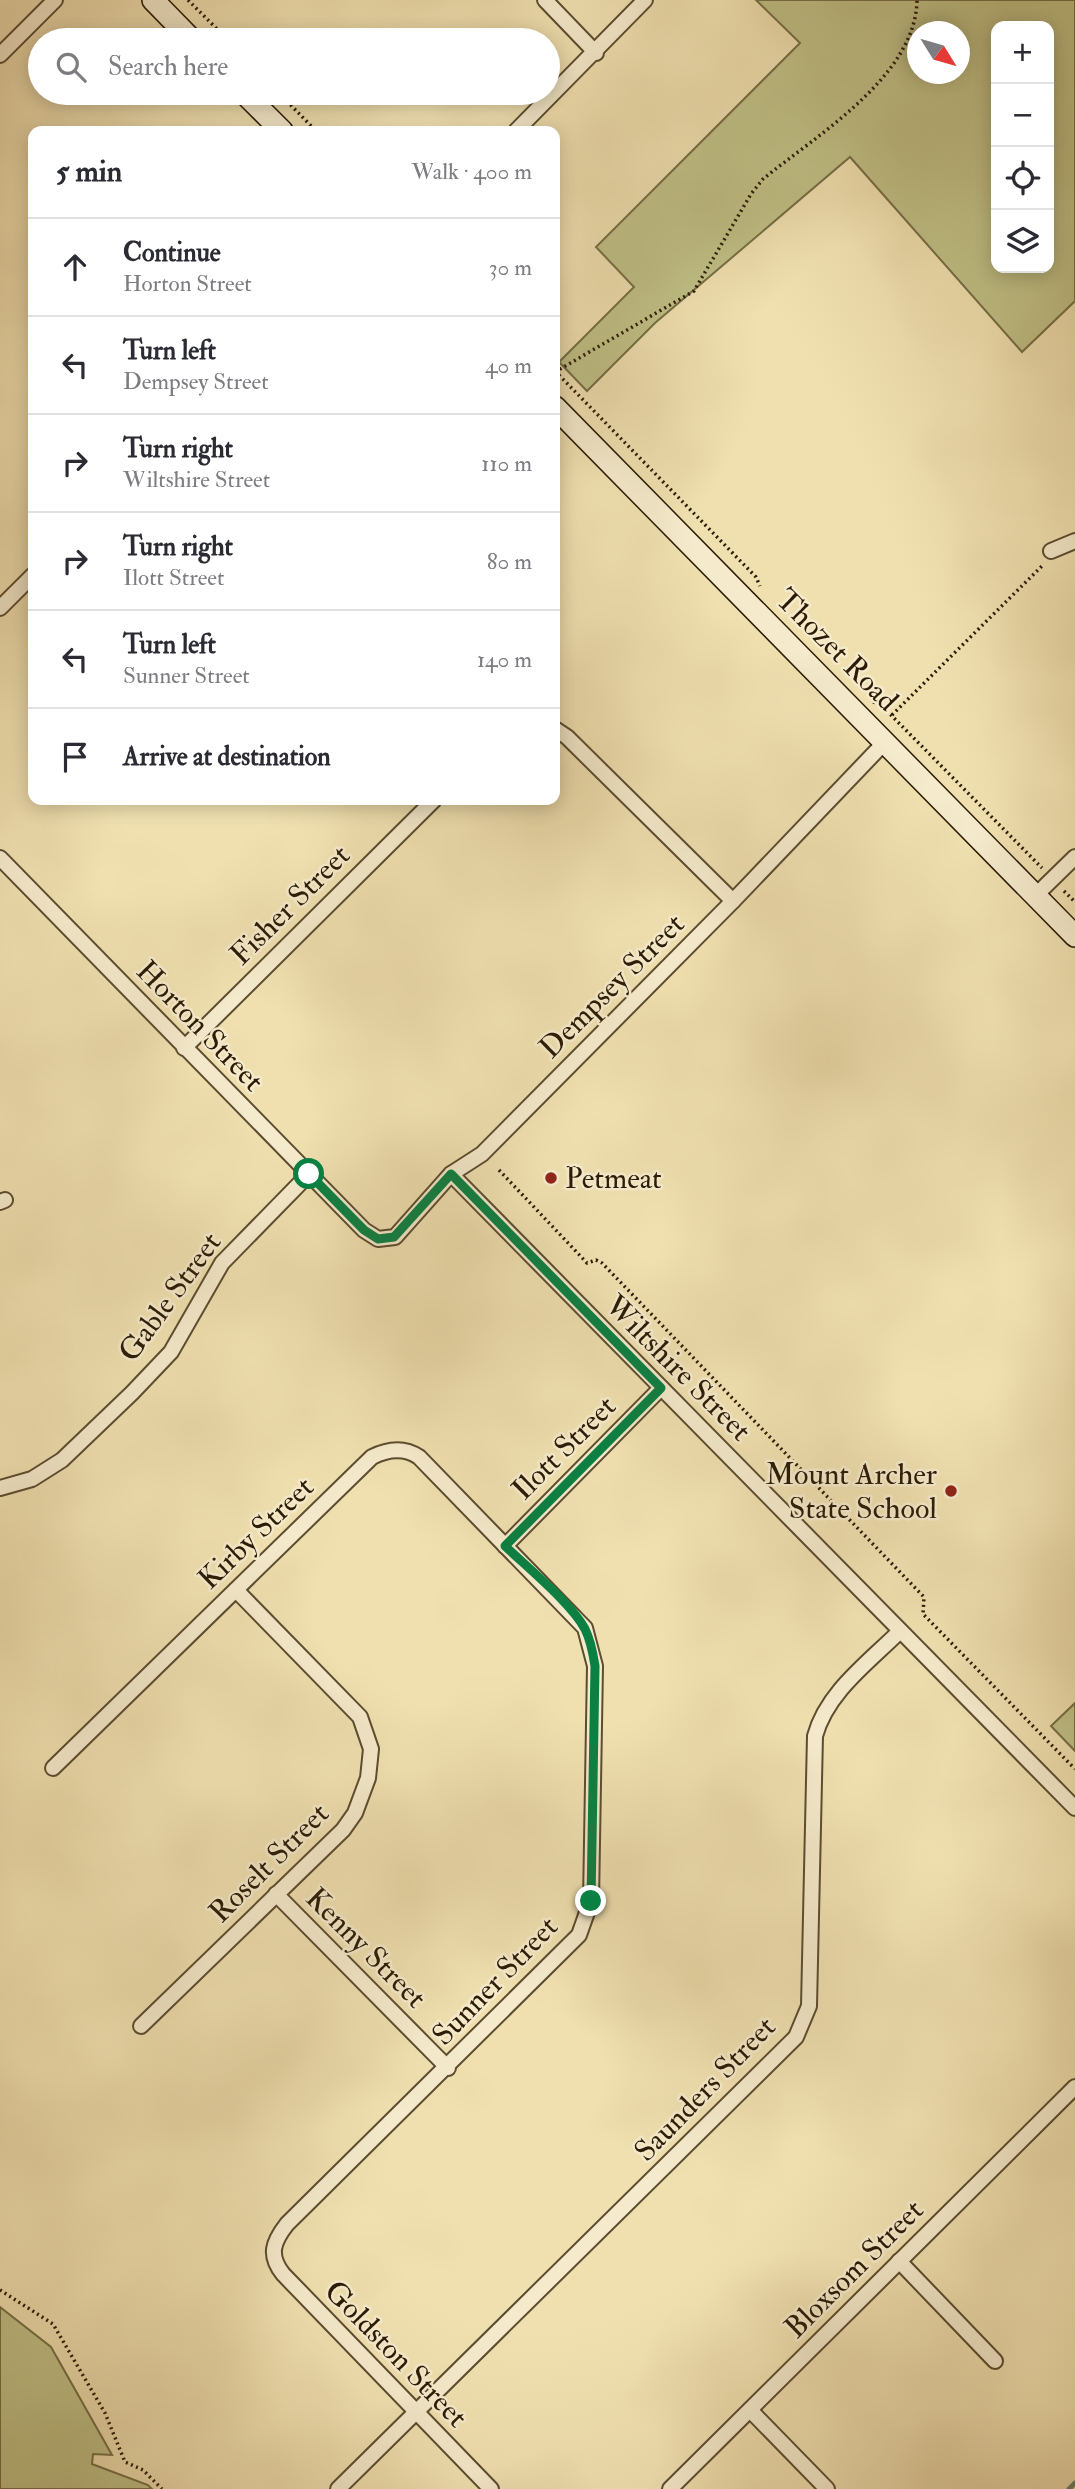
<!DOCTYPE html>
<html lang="en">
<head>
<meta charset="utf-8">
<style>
	:root { --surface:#fff; --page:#f7f7f7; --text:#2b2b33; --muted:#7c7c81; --line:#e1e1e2 }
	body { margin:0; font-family:"IM FELL Double Pica",serif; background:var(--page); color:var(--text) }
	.controls { position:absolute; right:21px; top:21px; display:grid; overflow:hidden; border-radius:14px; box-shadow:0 4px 18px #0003 }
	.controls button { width:63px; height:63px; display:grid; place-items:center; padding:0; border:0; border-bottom:2px solid var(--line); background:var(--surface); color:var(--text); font:35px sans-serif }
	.compass { position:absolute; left:907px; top:21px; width:63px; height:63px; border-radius:50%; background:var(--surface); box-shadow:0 4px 18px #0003; rotate:127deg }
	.stop { position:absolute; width:21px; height:21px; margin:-16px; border:5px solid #0b8043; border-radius:50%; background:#fff }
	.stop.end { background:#0b8043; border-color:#fff; box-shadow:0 2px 7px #0008 }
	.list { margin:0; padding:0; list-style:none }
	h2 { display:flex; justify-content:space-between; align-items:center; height:91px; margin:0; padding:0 28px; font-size:30px }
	h2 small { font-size:23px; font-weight:400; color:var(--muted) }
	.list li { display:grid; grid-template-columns:46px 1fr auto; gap:21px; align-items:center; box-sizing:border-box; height:98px; padding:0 28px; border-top:2px solid var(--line) }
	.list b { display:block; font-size:26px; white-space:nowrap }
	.list p { margin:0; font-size:23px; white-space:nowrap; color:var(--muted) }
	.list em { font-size:23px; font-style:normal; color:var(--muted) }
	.icon { flex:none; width:38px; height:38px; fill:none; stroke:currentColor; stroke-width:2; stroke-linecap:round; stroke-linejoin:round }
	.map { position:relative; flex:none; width:1075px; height:2489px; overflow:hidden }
	.search { position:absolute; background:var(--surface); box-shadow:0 4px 18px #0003; left:28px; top:28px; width:532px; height:77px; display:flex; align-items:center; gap:18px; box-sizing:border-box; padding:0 24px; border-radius:38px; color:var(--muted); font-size:26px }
	.panel { position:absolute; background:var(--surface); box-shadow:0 4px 18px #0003; left:28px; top:126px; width:532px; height:679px; border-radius:14px }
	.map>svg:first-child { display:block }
	.green { fill:#c0c187; stroke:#766e46; stroke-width:2; fill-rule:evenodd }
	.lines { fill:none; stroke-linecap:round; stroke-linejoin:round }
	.stream { stroke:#6e7c69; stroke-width:5 }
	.street-casing { stroke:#5c4c30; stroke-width:18 }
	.secondary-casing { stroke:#2b1b05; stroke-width:24 }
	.path { stroke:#2b1b05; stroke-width:3.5; stroke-dasharray:2 3.5; stroke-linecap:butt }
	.street { stroke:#f5ebcc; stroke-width:14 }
	.secondary { stroke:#f5ebcc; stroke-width:21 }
	.route { stroke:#0b8043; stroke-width:9 }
	.poi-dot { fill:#8f2418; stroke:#f5ebcc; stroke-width:2.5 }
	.labels { text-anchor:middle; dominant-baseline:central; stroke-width:5; stroke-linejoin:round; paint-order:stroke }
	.street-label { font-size:30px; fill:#2b1b05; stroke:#f5ebcc }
	.poi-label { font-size:30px; fill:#2b1b05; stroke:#f5ebcc; text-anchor:start }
</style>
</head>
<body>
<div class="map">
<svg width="1075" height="2489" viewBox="0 0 1075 2489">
	<rect width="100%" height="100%" fill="#f0e0b0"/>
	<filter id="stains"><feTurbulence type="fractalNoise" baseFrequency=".00286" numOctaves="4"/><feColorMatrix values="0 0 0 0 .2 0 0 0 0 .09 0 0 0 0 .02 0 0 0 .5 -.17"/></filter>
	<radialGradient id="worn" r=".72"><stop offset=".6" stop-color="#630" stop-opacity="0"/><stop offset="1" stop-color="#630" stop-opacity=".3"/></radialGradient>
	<g class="green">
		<path d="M756 0H1075V301L1022 352 850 157 655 323 587 391 559 362 634 287 596 247 800 43ZM996 26H1049V268H996ZM918 32H960V74H918Z"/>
		<polygon points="1075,1703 1075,1751 1051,1726"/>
		<polygon points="0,2307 51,2347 112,2455 93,2454 92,2464 148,2485 152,2489 0,2489"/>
	</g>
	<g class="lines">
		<polyline class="stream" points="1069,2489 1075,2483"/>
		<defs>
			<g id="street">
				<polyline points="545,0 596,53"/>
				<polyline points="0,55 55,0"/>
				<polyline points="516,131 645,0"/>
				<polyline points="1051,551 1075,541"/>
				<polyline points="0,608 33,575"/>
				<polyline points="555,729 567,737 733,901"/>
				<polyline points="0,858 364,1230 378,1239 395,1237 451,1174 482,1154 733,901 885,742"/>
				<polyline points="1035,896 1075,857"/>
				<polyline points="184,1048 434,800"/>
				<polyline points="451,1174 1075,1808"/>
				<polyline points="0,1202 5,1200"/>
				<polyline points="0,1488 32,1479 62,1460 132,1393 171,1352 222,1263 309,1174"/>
				<polyline points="505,1546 661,1388"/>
				<path d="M53 1768 372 1457C388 1449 404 1447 419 1457L585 1628 595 1666 591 1901 579 1935 287 2224C273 2242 268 2255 283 2274L491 2489"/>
				<polyline points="276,1894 448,2068"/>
				<polyline points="141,2026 343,1830 355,1813 368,1778 371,1749 360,1717 236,1590"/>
				<polyline points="899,2261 995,2361"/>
				<polyline points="750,2410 827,2489"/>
				<path d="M338 2489 796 2037 809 2006 815 1736C827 1692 869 1662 900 1631"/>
				<polyline points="670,2489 1075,2087"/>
			</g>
			<g id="secondary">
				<polyline points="153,0 192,40"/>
				<polyline points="244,93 282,131"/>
				<polyline points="555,407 1075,936"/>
			</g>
		</defs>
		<use href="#street" class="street-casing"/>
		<use href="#secondary" class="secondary-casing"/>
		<g class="path">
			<polyline points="188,0 228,40"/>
			<polyline points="279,93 316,131"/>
			<polyline points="555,371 756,577 760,586"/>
			<path d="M555 372 694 291 751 194 763 179C817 135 916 76 917 0"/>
			<polyline points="873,702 880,704 891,715 1042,868"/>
			<polyline points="892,715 1043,565"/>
			<polyline points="1064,891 1075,902"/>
			<polyline points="499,1170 587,1263 596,1260 602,1263 924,1597 923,1614 1075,1769"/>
			<polyline points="0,2290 53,2324 105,2413 125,2462 143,2470 162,2489"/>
		</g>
		<use href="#street" class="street"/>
		<use href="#secondary" class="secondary"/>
	</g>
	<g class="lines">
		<path class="route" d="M309 1174 364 1230 378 1239 394 1237 451 1174 661 1388 505 1546C527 1567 571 1603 585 1629 591 1641 593 1653 595 1666L591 1901"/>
	</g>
	<g class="poi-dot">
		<circle cx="551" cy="1178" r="7"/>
		<circle cx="951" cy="1491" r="7"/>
	</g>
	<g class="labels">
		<g class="street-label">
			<text transform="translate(837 650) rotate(45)">Thozet Road</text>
			<text transform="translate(290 905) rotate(-45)">Fisher Street</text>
			<text transform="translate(612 986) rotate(-45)">Dempsey Street</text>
			<text transform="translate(200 1026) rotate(46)">Horton Street</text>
			<text transform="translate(170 1297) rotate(-54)">Gable Street</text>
			<text transform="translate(678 1368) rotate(45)">Wiltshire Street</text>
			<text transform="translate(564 1448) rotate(-45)">Ilott Street</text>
			<text transform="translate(256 1533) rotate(-44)">Kirby Street</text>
			<text transform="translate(269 1863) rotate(-45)">Roselt Street</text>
			<text transform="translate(366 1948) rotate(45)">Kenny Street</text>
			<text transform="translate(495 1981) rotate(-46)">Sunner Street</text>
			<text transform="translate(705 2089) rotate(-46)">Saunders Street</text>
			<text transform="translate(854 2269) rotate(-45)">Bloxsom Street</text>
			<text transform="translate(396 2354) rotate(46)">Goldston Street</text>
		</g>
		<g class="poi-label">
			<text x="565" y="1178">Petmeat</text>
			<text x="937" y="1474" text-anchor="end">Mount Archer<tspan x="937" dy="34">State School</tspan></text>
		</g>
	</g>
	<rect width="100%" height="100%" filter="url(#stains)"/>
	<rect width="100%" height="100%" fill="url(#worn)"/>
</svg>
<div class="controls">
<button>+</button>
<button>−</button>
<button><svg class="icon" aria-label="locate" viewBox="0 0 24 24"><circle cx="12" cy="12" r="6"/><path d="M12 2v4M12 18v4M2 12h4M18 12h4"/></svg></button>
<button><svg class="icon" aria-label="layers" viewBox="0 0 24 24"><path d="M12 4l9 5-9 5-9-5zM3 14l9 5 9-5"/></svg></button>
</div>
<svg class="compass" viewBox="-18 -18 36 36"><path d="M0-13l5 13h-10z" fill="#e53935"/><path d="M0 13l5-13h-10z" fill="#7c7c81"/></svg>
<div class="stop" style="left:309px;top:1174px"></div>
<div class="stop end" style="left:591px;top:1901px"></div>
<div class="search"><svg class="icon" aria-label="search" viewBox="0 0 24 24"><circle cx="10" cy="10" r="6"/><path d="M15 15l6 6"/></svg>Search here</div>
<section class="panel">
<h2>5 min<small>Walk · 400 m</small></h2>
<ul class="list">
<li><svg class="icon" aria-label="ahead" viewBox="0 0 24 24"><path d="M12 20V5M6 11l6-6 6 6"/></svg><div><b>Continue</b><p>Horton Street</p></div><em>30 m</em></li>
<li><svg class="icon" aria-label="left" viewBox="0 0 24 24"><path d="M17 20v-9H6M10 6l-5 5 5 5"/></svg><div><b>Turn left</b><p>Dempsey Street</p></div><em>40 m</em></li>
<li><svg class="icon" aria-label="right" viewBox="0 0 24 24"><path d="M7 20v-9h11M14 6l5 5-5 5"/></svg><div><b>Turn right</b><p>Wiltshire Street</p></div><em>110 m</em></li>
<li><svg class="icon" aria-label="right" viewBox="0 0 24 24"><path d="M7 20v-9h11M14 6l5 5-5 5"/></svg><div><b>Turn right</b><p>Ilott Street</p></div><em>80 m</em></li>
<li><svg class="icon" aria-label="left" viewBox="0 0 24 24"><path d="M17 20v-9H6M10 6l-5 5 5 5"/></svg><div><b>Turn left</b><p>Sunner Street</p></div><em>140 m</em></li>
<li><svg class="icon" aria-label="arrive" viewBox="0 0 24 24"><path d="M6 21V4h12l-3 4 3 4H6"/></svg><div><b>Arrive at destination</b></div></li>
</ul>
</section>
</div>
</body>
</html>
